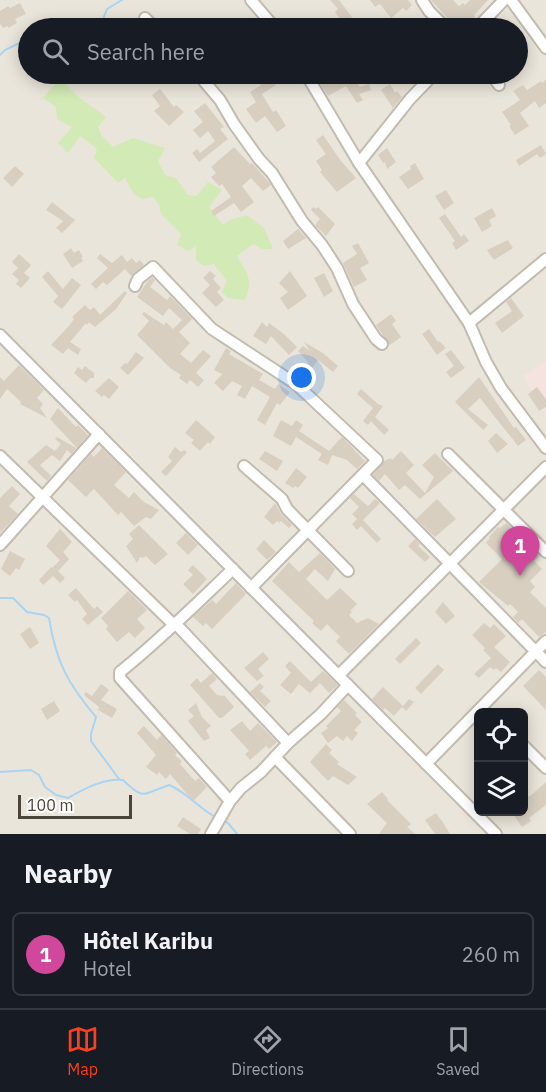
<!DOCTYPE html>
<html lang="en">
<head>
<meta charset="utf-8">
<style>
	:root { --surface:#171b24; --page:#20242c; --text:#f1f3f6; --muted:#9ea1a6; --line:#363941; --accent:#fc3f1d }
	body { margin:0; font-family:"IBM Plex Sans",sans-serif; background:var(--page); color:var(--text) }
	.controls { position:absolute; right:18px; bottom:18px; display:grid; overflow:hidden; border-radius:9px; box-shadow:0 3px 15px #0003 }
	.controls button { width:54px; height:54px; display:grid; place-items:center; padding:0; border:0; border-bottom:2px solid var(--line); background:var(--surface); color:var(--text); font:30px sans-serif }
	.scale { position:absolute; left:18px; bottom:15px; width:114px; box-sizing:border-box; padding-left:6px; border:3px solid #4b4439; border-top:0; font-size:16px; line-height:21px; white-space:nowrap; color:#4b4439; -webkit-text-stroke:4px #fff; paint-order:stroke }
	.you { position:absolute; left:302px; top:378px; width:21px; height:21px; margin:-15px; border:4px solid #fff; border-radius:50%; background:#1a73e8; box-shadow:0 0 0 9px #1a73e833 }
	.badge { display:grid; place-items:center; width:39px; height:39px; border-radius:50%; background:var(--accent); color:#fff; font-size:20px; font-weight:700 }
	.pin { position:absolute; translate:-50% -50px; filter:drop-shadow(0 2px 3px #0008) }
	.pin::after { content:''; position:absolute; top:32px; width:21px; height:18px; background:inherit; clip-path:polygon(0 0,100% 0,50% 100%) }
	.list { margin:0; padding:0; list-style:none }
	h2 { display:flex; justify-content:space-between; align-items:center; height:78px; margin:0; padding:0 24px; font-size:26px }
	h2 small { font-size:20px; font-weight:400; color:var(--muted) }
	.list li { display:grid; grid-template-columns:39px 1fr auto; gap:18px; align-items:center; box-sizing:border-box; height:84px; margin:0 12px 12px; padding:0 12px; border:2px solid var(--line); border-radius:9px }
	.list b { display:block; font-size:22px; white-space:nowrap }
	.list p { margin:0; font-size:20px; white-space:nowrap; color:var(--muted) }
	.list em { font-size:20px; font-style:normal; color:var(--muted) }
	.icon { flex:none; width:33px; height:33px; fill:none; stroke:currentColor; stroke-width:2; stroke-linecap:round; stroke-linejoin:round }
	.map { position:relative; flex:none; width:546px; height:834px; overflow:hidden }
	.search { position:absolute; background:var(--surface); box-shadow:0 3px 15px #0003; left:18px; right:18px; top:18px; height:66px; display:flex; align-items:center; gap:15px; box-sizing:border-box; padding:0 21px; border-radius:33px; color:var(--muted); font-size:22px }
	.sheet { height:174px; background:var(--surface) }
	nav { display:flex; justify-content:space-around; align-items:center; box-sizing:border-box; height:84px; border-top:2px solid var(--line); background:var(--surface); font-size:16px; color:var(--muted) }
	nav a { display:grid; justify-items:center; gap:3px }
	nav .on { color:var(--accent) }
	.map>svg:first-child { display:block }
	.residential { fill:#eae5da; fill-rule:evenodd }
	.medical { fill:#f6e3e0 }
	.green { fill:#d2eab5 }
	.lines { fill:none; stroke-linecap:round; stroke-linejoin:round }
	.stream { stroke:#a9d4f2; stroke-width:2 }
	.building { fill:#d8cfc1 }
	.minor-casing { stroke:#c2bbae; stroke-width:14 }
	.minor { stroke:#fff; stroke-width:10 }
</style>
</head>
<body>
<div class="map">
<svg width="546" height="834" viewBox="0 0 546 834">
	<rect width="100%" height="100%" fill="#f6f3ec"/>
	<path class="residential" d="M0 0H546V834H0ZM28 28H518V74H28ZM478 712H524V812H478Z"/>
	<polygon class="medical" points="546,362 546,416 523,376"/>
	<path class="green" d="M61 78 76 95 106 117 98 127 101 135 113 147 133 138 165 148 158 161 165 175 176 178 188 195 197 196 208 182 222 190 209 207 223 225 230 220 247 215 264 228 273 249H262L253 244 237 256C247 274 254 279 245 300L228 298 222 292 227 281 214 264 203 266 196 260V246L188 251 177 245 181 234 161 214 159 205 153 197 142 199 133 193 125 178 118 183 94 158 97 149 80 136 68 153 58 143 72 127 57 119 56 107 43 98Z"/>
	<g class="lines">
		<g class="stream">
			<polyline points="84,28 103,19 107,9 122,0"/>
			<polyline points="0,55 5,50 28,39"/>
			<path d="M0 598H13L27 612 44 615 49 618C56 662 68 684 96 717L91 734V741L119 779"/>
			<path d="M0 772 31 770 39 775 45 787 56 795 68 798C84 789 103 778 123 780 144 801 143 794 169 785 187 792 199 809 217 818"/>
			<polyline points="222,820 228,823 237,834"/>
		</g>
	</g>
	<g class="building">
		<polygon points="330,0 339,0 352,17 350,19 357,28 347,28 335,12 338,9"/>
		<polygon points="370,0 408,0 412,5 406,11 403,8 391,18 380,4 375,7"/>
		<polygon points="431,0 453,0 459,6 463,3 465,5 470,0 488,0 474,15 475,17 461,28 453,28 451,22"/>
		<polygon points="20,3 26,14 15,19 17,23 8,28 8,26 3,28 0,24 0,11 8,6 10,8"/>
		<polygon points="314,74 351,74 360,87 369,84 371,90 359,94 363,100 357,103 346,86 328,96"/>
		<polygon points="265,75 271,77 276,85 262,94 263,96 273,112 276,110 286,126 277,132 265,116 256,123 246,109 256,102 250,92 261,85 258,79"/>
		<polygon points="546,80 546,103 539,108 535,101 520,113 529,126 515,135 509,126 511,125 502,112 520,100 513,91 523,85 527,90 541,81 542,83"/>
		<polygon points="390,84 395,93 397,91 402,97 393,108 381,90"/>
		<polygon points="160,89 174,107 176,105 184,112 169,126 154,111 160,106 152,95"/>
		<polygon points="205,103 224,127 220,129 228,139 199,162 192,153 197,149 200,153 215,141 208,131 200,138 193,130 203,122 194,111"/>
		<polygon points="323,135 341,161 356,178 337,192 324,177 320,172 322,170 316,161 326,154 316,140"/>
		<polygon points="541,145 546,154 540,158 537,154 519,166 516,160"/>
		<polygon points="234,147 250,164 252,163 271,185 263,191 251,178 242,186 254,202 241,212 234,203 214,216 211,211 231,197 222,184 219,186 211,177 216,173 211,167"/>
		<polygon points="387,148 396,162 387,169 385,162 383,163 378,155"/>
		<polygon points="415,163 424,179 408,189 399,177 411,169 410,166"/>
		<polygon points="15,166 24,174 12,187 3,178"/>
		<polygon points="446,190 454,203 444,210 435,196"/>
		<polygon points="52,202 75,220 62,233 56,228 63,221 46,210"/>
		<polygon points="313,207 316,209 318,207 335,224 326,236 315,225 320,219 311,210"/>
		<polygon points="492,208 496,216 489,220 492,226 482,232 474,218"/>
		<polygon points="445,214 461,237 464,234 469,241 456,250 452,243 455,241 439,218"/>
		<polygon points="298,229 306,238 288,249 283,241"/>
		<polygon points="508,240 513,248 494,260 487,250"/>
		<polygon points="358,243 369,263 360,268 367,280 354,287 343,263 357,254 352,246"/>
		<polygon points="71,248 74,253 79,250 83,257 81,258 83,261 72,268 63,254"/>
		<polygon points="19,254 31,265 24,273 30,278 21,288 16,284 19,280 12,274 18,268 12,262"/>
		<polygon points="100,254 112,263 122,255 127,262 132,258 136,263 140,260 144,265 131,276 125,269 107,285 103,282 96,289 91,284 108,268 97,258"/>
		<polygon points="48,271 63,289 72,278 81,285 62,309 53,302 58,296 42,277"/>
		<polygon points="210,271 216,276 213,279 221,288 217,292 224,300 216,307 202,293 210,285 203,278"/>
		<polygon points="290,271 307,296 288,310 280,298 288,292 279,283"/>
		<polygon points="324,273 333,291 324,297 314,278"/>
		<polygon points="152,277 155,280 150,287 167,300 170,296 192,319 179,332 190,343 180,354 191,363 203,350 211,356 196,373 204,380 198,387 190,380 187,384 179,378 181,375 170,368 137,335 149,321 142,314 144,312 164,325 166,322 173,329 182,320 169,308 163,316 137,297 147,282"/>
		<polygon points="125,291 127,293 116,309 95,327 89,322 87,325 86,323 70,342 81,349 78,355 68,348 63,354 51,345 68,327 74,319 72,317 85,305 90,310 94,307 100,315"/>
		<polygon points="511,298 524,316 502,333 495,323 512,311 506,302"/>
		<polygon points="391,314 396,321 392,324 401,337 390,345 376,325"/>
		<polygon points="262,322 267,327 269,323 284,334 297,347 289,355 271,336 266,344 253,336"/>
		<polygon points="429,329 438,342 439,341 446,348 437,355 422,334"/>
		<polygon points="304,342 323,353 338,366 333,372 318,360 312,368 307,364 308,362 298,351 303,346 310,351"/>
		<polygon points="226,348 231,351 229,354 263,374 259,380 275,389 278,384 290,392 280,405 277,403 265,425 257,420 270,397 252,386 245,399 237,395 242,386 232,381 223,391 214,383 222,374 214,370"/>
		<polygon points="451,350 465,368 451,378 446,372 454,366 445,354"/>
		<polygon points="136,352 144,358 128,375 120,368 125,363 127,364"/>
		<polygon points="19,365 44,390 37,398 43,404 40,408 47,418 20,404 21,402 7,389 0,399 0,377 4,381"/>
		<polygon points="85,366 94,373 94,378 90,378 86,383 74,373 78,367 82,370"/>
		<polygon points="479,377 514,428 516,427 526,440 518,446 480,398 468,409 488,425 483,430 455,402"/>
		<polygon points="109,378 119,387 109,399 104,395 102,397 95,391"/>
		<polygon points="537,387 546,399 546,407 539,411 528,394"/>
		<polygon points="361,389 378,404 383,406 375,417 389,430 384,435 371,421 368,425 363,421 373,408 357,394"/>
		<polygon points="58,408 76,427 78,425 88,435 77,448 50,419"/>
		<polygon points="196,420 215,437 210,444 208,442 200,451 191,443 194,440 185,433"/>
		<polygon points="281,420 292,426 296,420 303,425 299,431 329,451 342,437 365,461 357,469 347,460 332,455 328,465 318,460 322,454 296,437 291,446 273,436"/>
		<polygon points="496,433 508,444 497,453 488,441"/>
		<polygon points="57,437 76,448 71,454 67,450 60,461 52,455 40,465 51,476 47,481 27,462 46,445 55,451 61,444 55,439"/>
		<polygon points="175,447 181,452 184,450 187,452 166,476 161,472 172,461 168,457"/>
		<polygon points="102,448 126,472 114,485 129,498 134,492 144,502 159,510 151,519 146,517 134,526 121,512 118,515 94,489 86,497 68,480 91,454 94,457"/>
		<polygon points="265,451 283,461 277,471 259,459"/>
		<polygon points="401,451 414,465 406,473 425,493 434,477 422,465 435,453 453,471 420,499 405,485 399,490 385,474 379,481 373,475 384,461 391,458 392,460"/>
		<polygon points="296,468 307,477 298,488 295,486 293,488 285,483"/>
		<polygon points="12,486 20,494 9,506 18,514 0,533 0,498"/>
		<polygon points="354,494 368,506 375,499 380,503 363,520 381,539 377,543 361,526 357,530 352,524 357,519 352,514 359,507 350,498"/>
		<polygon points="437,499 456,519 435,537 416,519"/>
		<polygon points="275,503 281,514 292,525 289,528 281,521 279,523 277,521 273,525 264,517"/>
		<polygon points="506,523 539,556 534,561 542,569 530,581 535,587 530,592 546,608 546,632 539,637 522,619 518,623 513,617 518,612 510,604 508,606 479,582 502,559 486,543 490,538 489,537 498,527 500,528"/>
		<polygon points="139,525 168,554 155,565 146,556 143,558 140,557 137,563 126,546 133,539 129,534"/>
		<polygon points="60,529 72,542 63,552 69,559 58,571 65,578 60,583 53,576 43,585 39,580 51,567 52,568 60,560 46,546"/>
		<polygon points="186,533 198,545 188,555 176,543"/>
		<polygon points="415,539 420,544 418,546 430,557 425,562 408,546"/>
		<polygon points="264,540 276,552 267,560 256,549"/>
		<polygon points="10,551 25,559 19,570 16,568 10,576 1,569"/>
		<polygon points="320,553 335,569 328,581 315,569 306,579 327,600 340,588 357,604 350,611 352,612 349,615 357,623 368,618 379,624 349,654 336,641 340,637 327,624 321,631 312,623 314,621 272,581 289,562 299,572"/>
		<polygon points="193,565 207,579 193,594 183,584 193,575 188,570"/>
		<polygon points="236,583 246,594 212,629 206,623 203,626 193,617 212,600 216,604"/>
		<polygon points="76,588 94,609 97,606 103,612 88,625 82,619 87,614 77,600 75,602 68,595"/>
		<polygon points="128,591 147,610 137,619 145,628 135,638 129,632 117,642 106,629 108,626 101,618"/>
		<polygon points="443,602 455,616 446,624 435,612"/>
		<polygon points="484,623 490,628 494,624 506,636 494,647 510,662 501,672 496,668 494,670 490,667 479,678 474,674 491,658 483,650 485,648 472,635"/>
		<polygon points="30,627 39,643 30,649 20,634"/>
		<polygon points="416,638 421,643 400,664 395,659"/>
		<polygon points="263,652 269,659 258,669 264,676 257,681 244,668"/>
		<polygon points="290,661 311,682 323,671 338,685 329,693 320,683 310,693 299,684 291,694 280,685 291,673 285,666"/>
		<polygon points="438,664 444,670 421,694 415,688"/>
		<polygon points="539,670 546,677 546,710 523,686"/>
		<polygon points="212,673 217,679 209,686 217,695 225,696 234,707 222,718 219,718 190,685 197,678 201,683"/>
		<polygon points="260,683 264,687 260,691 271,701 265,707 250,692"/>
		<polygon points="101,684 109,690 101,700 117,709 112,718 98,710 99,707 84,695 86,692 92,696"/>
		<polygon points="383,687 403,706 409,699 414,702 406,711 402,707 394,716 385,708 383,710 372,699"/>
		<polygon points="344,700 357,713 355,715 362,722 354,730 358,733 352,741 347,736 343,741 337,736 328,743 321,733 328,728 326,726 341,711 337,707"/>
		<polygon points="54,701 60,711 47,720 41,709"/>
		<polygon points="196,703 202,717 211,726 206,730 210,738 204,741 188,721 194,716 188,710"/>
		<polygon points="242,721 250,731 258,723 277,742 269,749 266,746 250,760 245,754 249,751 230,730"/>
		<polygon points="144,726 157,740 161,735 177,753 175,755 182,761 180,764 195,781 199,778 207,787 193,801 170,774 166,779 159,772 157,775 146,767 156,755 137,733"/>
		<polygon points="326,744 332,750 329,753 339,762 337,764 357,777 348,785 333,776 328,781 310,762"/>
		<polygon points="546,782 546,805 529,818 531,821 522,827 513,814 516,812 524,812 524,791 529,797"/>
		<polygon points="382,792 388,799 387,800 411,824 407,827 415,834 379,834 387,823 367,804"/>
		<polygon points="436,813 442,821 450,834 435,834 425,820"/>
		<polygon points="183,817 201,829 198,834 190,834 177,826"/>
	</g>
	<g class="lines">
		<defs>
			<g id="minor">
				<polyline points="251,0 275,28"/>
				<polyline points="422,0 429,11 446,28"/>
				<polyline points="511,0 546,48"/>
				<polyline points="145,18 155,28"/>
				<polyline points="477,28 504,0"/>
				<polyline points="198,74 220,100 234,124 259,159 272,173 302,221 322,245 337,268 353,304 376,339 382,344"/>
				<polyline points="306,74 359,163 469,323 486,362 501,388 546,448"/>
				<polyline points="491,74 499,85"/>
				<polyline points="359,163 410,99 434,74"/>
				<polyline points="135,286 138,279 153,267 212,329 296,384 377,460 251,588"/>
				<polyline points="469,323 546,259"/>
				<polyline points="0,335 496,834"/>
				<polyline points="448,454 546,552"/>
				<polyline points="0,456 173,624"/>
				<polyline points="244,466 282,499 287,509 348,571"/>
				<polyline points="363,475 546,662"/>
				<polyline points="0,545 99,434"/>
				<polyline points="175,623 288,743"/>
				<polyline points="339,675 546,467"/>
				<polyline points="524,746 546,768"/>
				<polyline points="275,757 350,834"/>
				<polyline points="426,764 546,641"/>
				<path d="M230 801 120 678V672C160 640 196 604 233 569"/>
				<polyline points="211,834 230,801 241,788 261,772 288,743 321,714 348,685"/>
			</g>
		</defs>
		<use href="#minor" class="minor-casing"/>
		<use href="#minor" class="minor"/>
	</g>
</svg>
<div class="controls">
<button><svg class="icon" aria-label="locate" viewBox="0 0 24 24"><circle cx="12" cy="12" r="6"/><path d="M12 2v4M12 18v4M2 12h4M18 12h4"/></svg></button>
<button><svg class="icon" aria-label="layers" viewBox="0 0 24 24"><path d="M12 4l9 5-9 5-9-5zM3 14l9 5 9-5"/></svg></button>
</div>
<div class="scale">100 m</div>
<div class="you"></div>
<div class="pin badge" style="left:520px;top:576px;background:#d1479c">1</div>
<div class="search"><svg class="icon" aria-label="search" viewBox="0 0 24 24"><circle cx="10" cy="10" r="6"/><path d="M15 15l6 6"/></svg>Search here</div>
</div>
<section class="sheet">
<h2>Nearby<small></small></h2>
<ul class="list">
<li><span class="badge" style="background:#d1479c">1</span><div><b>Hôtel Karibu</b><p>Hotel</p></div><em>260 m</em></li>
</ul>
</section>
<nav>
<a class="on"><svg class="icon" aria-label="map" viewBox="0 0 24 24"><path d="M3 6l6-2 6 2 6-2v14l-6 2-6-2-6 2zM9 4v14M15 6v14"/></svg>Map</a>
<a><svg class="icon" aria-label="directions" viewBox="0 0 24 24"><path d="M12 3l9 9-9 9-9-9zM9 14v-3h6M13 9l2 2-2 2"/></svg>Directions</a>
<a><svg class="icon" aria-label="saved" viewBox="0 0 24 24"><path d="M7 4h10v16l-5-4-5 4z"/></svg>Saved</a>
</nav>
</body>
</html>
